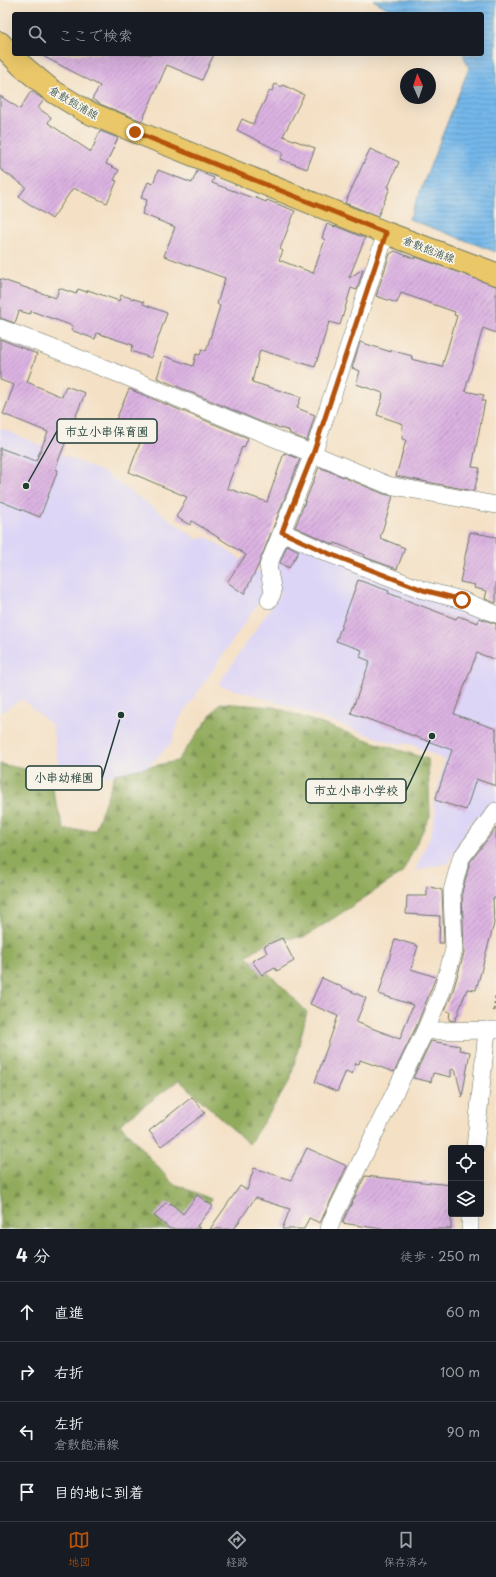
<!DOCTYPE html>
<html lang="ja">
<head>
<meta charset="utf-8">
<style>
	:root { --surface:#171b24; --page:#242831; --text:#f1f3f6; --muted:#9ea1a6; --line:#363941; --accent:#b45309 }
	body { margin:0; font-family:"Playpen Sans","Klee One",sans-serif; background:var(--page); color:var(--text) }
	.controls { position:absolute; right:12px; bottom:12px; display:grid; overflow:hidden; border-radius:4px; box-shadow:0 4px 16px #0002 }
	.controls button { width:36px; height:36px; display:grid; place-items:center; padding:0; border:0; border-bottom:1px solid var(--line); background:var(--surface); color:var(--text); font:20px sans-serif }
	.compass { position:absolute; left:400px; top:68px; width:36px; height:36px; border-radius:50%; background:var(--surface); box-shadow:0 4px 16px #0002; rotate:357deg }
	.stop { position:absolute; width:12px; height:12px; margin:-9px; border:3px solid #b45309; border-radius:50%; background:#fff }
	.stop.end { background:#b45309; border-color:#fff; box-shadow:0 1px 4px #0008 }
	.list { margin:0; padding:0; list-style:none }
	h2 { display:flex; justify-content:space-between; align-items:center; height:52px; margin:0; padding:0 16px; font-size:17px }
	h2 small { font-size:13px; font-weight:400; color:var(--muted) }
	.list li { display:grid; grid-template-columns:26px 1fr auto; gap:12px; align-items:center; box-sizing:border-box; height:60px; padding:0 16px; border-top:1px solid var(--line) }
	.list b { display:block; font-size:15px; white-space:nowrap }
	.list p { margin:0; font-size:13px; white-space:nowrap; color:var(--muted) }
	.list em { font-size:13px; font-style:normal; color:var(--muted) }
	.icon { flex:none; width:22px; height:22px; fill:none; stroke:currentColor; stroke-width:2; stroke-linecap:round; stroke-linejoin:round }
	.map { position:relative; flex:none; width:496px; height:1229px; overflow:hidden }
	.search { position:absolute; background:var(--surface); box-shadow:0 4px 16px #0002; left:12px; right:12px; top:12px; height:44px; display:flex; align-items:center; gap:10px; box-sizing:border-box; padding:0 14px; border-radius:4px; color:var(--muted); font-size:15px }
	.sheet { height:292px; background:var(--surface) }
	nav { display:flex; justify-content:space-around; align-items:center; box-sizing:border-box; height:56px; border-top:1px solid var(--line); background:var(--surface); font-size:11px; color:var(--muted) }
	nav a { display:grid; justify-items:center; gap:2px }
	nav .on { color:var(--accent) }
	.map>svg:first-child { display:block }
	.built { fill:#ddd5f6 }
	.forest { fill:url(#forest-firs); stroke:#587448 }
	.water { fill:url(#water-rules); stroke:#4a7a90 }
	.building { fill:url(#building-hatch) }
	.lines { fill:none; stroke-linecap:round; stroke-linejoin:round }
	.street-casing { stroke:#6a7667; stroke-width:18 }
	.primary-casing { stroke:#6a7667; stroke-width:24 }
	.path { stroke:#6a7667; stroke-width:2.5; stroke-dasharray:3 3; stroke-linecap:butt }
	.street { stroke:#fff; stroke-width:17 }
	.primary { stroke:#eac769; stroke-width:22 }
	.route { stroke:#b45309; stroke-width:5 }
	.labels { text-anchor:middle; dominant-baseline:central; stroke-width:3.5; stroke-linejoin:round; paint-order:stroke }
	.street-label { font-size:11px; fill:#1f3d34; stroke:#f7f3e8 }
	.leader { fill:none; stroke:#1f3d34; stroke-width:1.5 }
	.callout-dot { fill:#1f3d34; stroke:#f7f3e8; stroke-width:1.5 }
	.callout { fill:#f7f3e8; stroke:#1f3d34; stroke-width:1.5 }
	.callout-label { font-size:12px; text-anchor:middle; font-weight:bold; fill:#1f3d34 }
</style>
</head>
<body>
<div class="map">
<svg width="496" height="1229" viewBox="0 0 496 1229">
	<defs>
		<pattern id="forest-firs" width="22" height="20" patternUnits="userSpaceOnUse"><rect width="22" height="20" fill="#91ab5c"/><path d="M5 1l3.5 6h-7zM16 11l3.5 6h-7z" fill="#768c4d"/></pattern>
		<pattern id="water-rules" width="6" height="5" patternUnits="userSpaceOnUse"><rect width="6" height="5" fill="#75b8eb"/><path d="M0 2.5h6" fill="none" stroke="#5f97bf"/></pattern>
		<pattern id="building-hatch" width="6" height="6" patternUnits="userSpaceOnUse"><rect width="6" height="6" fill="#dcb2e2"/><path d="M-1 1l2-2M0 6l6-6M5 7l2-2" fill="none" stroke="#b292b8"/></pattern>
	</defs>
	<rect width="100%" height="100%" fill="#f7f3e8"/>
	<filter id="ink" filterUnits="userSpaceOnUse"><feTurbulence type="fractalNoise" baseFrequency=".025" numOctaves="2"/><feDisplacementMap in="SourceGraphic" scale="8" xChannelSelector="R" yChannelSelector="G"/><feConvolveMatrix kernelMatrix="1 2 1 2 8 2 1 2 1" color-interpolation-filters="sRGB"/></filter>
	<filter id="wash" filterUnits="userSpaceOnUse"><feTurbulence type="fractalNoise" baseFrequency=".012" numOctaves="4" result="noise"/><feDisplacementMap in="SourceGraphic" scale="16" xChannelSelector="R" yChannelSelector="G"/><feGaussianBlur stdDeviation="0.9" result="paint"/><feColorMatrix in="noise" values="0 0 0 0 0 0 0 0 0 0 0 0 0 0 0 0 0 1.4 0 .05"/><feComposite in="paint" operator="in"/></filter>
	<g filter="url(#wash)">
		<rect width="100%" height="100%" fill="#f4e0c5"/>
		<g class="built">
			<polygon points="0,428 105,473 197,539 207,537 263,574 265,593 180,718 172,742 140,775 60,777 52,725 22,699 0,713"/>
			<polygon points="286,539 496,624 496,804 471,822 448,863 415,871 431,834 436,810 433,806 445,760 411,744 392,743 265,698 218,685 280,594 273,567"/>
		</g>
		<polygon class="forest" points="220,703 274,707 379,744 428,759 430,816 402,873 305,937 271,940 246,956 276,980 307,1012 290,1081 249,1144 179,1080 120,1124 172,1183 211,1199 197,1229 0,1229 0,764 48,774 64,830 95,830 115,774 177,761"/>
		<polygon class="water" points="373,0 496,0 496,252 409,219 469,68 463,54 482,54 482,14 398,14"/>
		<g id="blocks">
			<g class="building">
				<polygon points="39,54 214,54 202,80 167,65 142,121 100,104 92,99 100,86"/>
				<polygon points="275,84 281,87 283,85 304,95 283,136 315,148 307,169 280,159 283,153 237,130 242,119 253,124 270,90 272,91"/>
				<polygon points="31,91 44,100 38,108 51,117 48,123 91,152 100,131 118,138 106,164 119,170 114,180 117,181 107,203 73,188 52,219 19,197 26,187 0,169 0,96 20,109"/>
				<polygon points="370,149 399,162 388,187 390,188 378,216 345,203"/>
				<polygon points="158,170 192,183 197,171 214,178 212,183 253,198 254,197 266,202 267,200 295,211 280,249 283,251 279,260 313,273 325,240 322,238 327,224 335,227 335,226 365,238 349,278 363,269 357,290 351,288 340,325 329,322 315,367 260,350 252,382 301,397 297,408 315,415 307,441 289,433 290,431 261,422 157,378 164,356 193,366 196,354 200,355 202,349 206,351 220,306 217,304 225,278 164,256 175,227 142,214 147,200 141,198 148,182 153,184"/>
				<polygon points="395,251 415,259 416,257 496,286 496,333 483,328 465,391 484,395 482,401 485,401 472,467 480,468 474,491 396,476 406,440 402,439 403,424 377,415 383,396 382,396 383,393 356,384 360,371 352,368 360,342 391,352 391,350 412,356 411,359 442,367 457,316 454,315 455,312 401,293 397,303 376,296 390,254"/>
				<polygon points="0,279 56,298 59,288 76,294 78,289 87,292 88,290 119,301 121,295 144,302 143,304 167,313 151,358 131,351 133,345 97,333 95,339 71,330 73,326 31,311 30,314 19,311 15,323 0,318"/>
				<polygon points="0,339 37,354 27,382 62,397 66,386 85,393 55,469 58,470 40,517 0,501 0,448 36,461 48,432 3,414 14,385 0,380"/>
				<polygon points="129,389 248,438 244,448 242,447 227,488 267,502 284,453 300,459 258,566 244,594 227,582 246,555 192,521 190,525 176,517 187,497 129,472 141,440 112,429"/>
				<polygon points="319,467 384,494 393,496 380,538 405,548 397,569 364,557 365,555 335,543 334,545 295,527"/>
				<polygon points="470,532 496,537 496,603 485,599 487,591 474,588 475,585 460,582"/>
				<polygon points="287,545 299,551 289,568 280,563"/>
				<polygon points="358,580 389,591 388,593 456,619 458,616 478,623 479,618 496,624 496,660 477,653 454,714 496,729 496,786 476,779 466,810 435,800 452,750 351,713 370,661 360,657 362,650 336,641"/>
				<polygon points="496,828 496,898 493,898 494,924 476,990 467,989 455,1021 453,1021 449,1020 450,1012 445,1010 452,994 464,953 462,892 470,862"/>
				<polygon points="427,886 442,890 444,943 439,943 440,916 406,914 407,896 427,896"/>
				<polygon points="282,938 294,961 277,971 275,968 262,975 252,961 267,953 264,946"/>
				<polygon points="395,939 418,946 411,969 436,977 416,1027 394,1072 360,1060 359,1064 356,1063 352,1074 346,1071 337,1092 315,1082 338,1016 310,1004 322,978 366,998 356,1022 400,1039 413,1005 379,994"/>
				<polygon points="431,1041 460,1046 459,1050 470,1052 462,1097 455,1069 451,1070 451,1077 433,1073 431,1082 413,1078"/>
				<polygon points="192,1097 205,1113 161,1146 149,1131"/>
				<polygon points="307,1148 347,1166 320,1223 309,1218 304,1229 282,1229 290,1209 255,1198 234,1229 210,1229 240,1186 247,1190 254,1168 291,1180"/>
				<polygon points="365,1176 451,1185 451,1229 382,1229 342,1223"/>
				<polygon points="197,1195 213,1206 197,1226 201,1229 170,1229 154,1216 166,1202 169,1205 171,1203 183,1214"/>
			</g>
		</g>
	</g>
	<g filter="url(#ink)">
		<use href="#blocks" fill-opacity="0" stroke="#6a7667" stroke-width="1"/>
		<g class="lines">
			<defs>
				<g id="street">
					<polyline points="0,328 122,375 388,485 496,505"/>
					<polyline points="282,532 330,554 423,590 462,600 496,614"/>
					<polyline points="269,600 273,592 268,566 313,454 386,233"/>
					<polyline points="425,1031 496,1030"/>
					<polyline points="475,1148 487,1030"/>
					<polyline points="329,1229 332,1220 425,1031 442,991 454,950 452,891 461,858 496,811"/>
					<polyline points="470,1229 470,1214"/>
				</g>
				<polyline id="primary" points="0,43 21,65 51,90 87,112 386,233 496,274"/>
			</defs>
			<use href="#street" class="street-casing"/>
			<use href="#primary" class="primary-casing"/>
			<polyline class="path" points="494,1011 496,995"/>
			<use href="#street" class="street"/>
			<use href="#primary" class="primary"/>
		</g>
	</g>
	<g class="lines" filter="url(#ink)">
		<polyline class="route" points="135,132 386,233 313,454 282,532 330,554 423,590 462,600"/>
	</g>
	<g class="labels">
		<g class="street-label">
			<text transform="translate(74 102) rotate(30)">倉敷飽浦線</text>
			<text transform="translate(429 249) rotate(21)">倉敷飽浦線</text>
		</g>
	</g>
	<path class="leader" d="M26 486L57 431M121 715L102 778M432 736L406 791"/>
	<g class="callout-dot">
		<circle cx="26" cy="486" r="4"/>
		<circle cx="121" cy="715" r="4"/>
		<circle cx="432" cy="736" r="4"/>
	</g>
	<g class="callout">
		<rect x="57" y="419" width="100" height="24" rx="4"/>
		<rect x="26" y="766" width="76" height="24" rx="4"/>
		<rect x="306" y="779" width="100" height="24" rx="4"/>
	</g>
	<g class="callout-label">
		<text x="107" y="436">市立小串保育園</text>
		<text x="64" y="782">小串幼稚園</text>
		<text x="356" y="795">市立小串小学校</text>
	</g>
</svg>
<div class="controls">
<button><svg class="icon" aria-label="locate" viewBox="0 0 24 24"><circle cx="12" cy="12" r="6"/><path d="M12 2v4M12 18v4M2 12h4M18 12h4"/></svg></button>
<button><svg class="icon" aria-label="layers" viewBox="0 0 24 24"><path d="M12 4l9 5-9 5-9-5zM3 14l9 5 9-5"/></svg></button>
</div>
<svg class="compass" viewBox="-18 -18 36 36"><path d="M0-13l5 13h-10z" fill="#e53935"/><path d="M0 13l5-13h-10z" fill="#9ea1a6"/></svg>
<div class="stop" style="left:462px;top:600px"></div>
<div class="stop end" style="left:135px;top:132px"></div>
<div class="search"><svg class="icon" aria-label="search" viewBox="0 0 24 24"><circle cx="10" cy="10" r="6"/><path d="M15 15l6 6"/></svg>ここで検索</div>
</div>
<section class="sheet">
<h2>4 分<small>徒歩 · 250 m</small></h2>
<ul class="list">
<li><svg class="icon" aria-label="ahead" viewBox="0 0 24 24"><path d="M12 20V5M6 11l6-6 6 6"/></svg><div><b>直進</b></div><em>60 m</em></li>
<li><svg class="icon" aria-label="right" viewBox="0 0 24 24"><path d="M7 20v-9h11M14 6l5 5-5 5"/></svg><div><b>右折</b></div><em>100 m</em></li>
<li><svg class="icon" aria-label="left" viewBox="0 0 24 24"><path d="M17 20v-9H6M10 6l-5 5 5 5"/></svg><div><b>左折</b><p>倉敷飽浦線</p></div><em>90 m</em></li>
<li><svg class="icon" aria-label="arrive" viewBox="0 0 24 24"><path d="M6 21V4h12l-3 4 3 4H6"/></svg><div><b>目的地に到着</b></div></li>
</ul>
</section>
<nav>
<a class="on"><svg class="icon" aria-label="map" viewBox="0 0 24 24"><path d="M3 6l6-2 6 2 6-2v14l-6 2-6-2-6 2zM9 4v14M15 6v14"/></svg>地図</a>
<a><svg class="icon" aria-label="directions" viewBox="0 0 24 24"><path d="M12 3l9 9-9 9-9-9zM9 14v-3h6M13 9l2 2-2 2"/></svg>経路</a>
<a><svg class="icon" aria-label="saved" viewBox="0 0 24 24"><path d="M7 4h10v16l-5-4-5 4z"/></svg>保存済み</a>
</nav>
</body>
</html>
